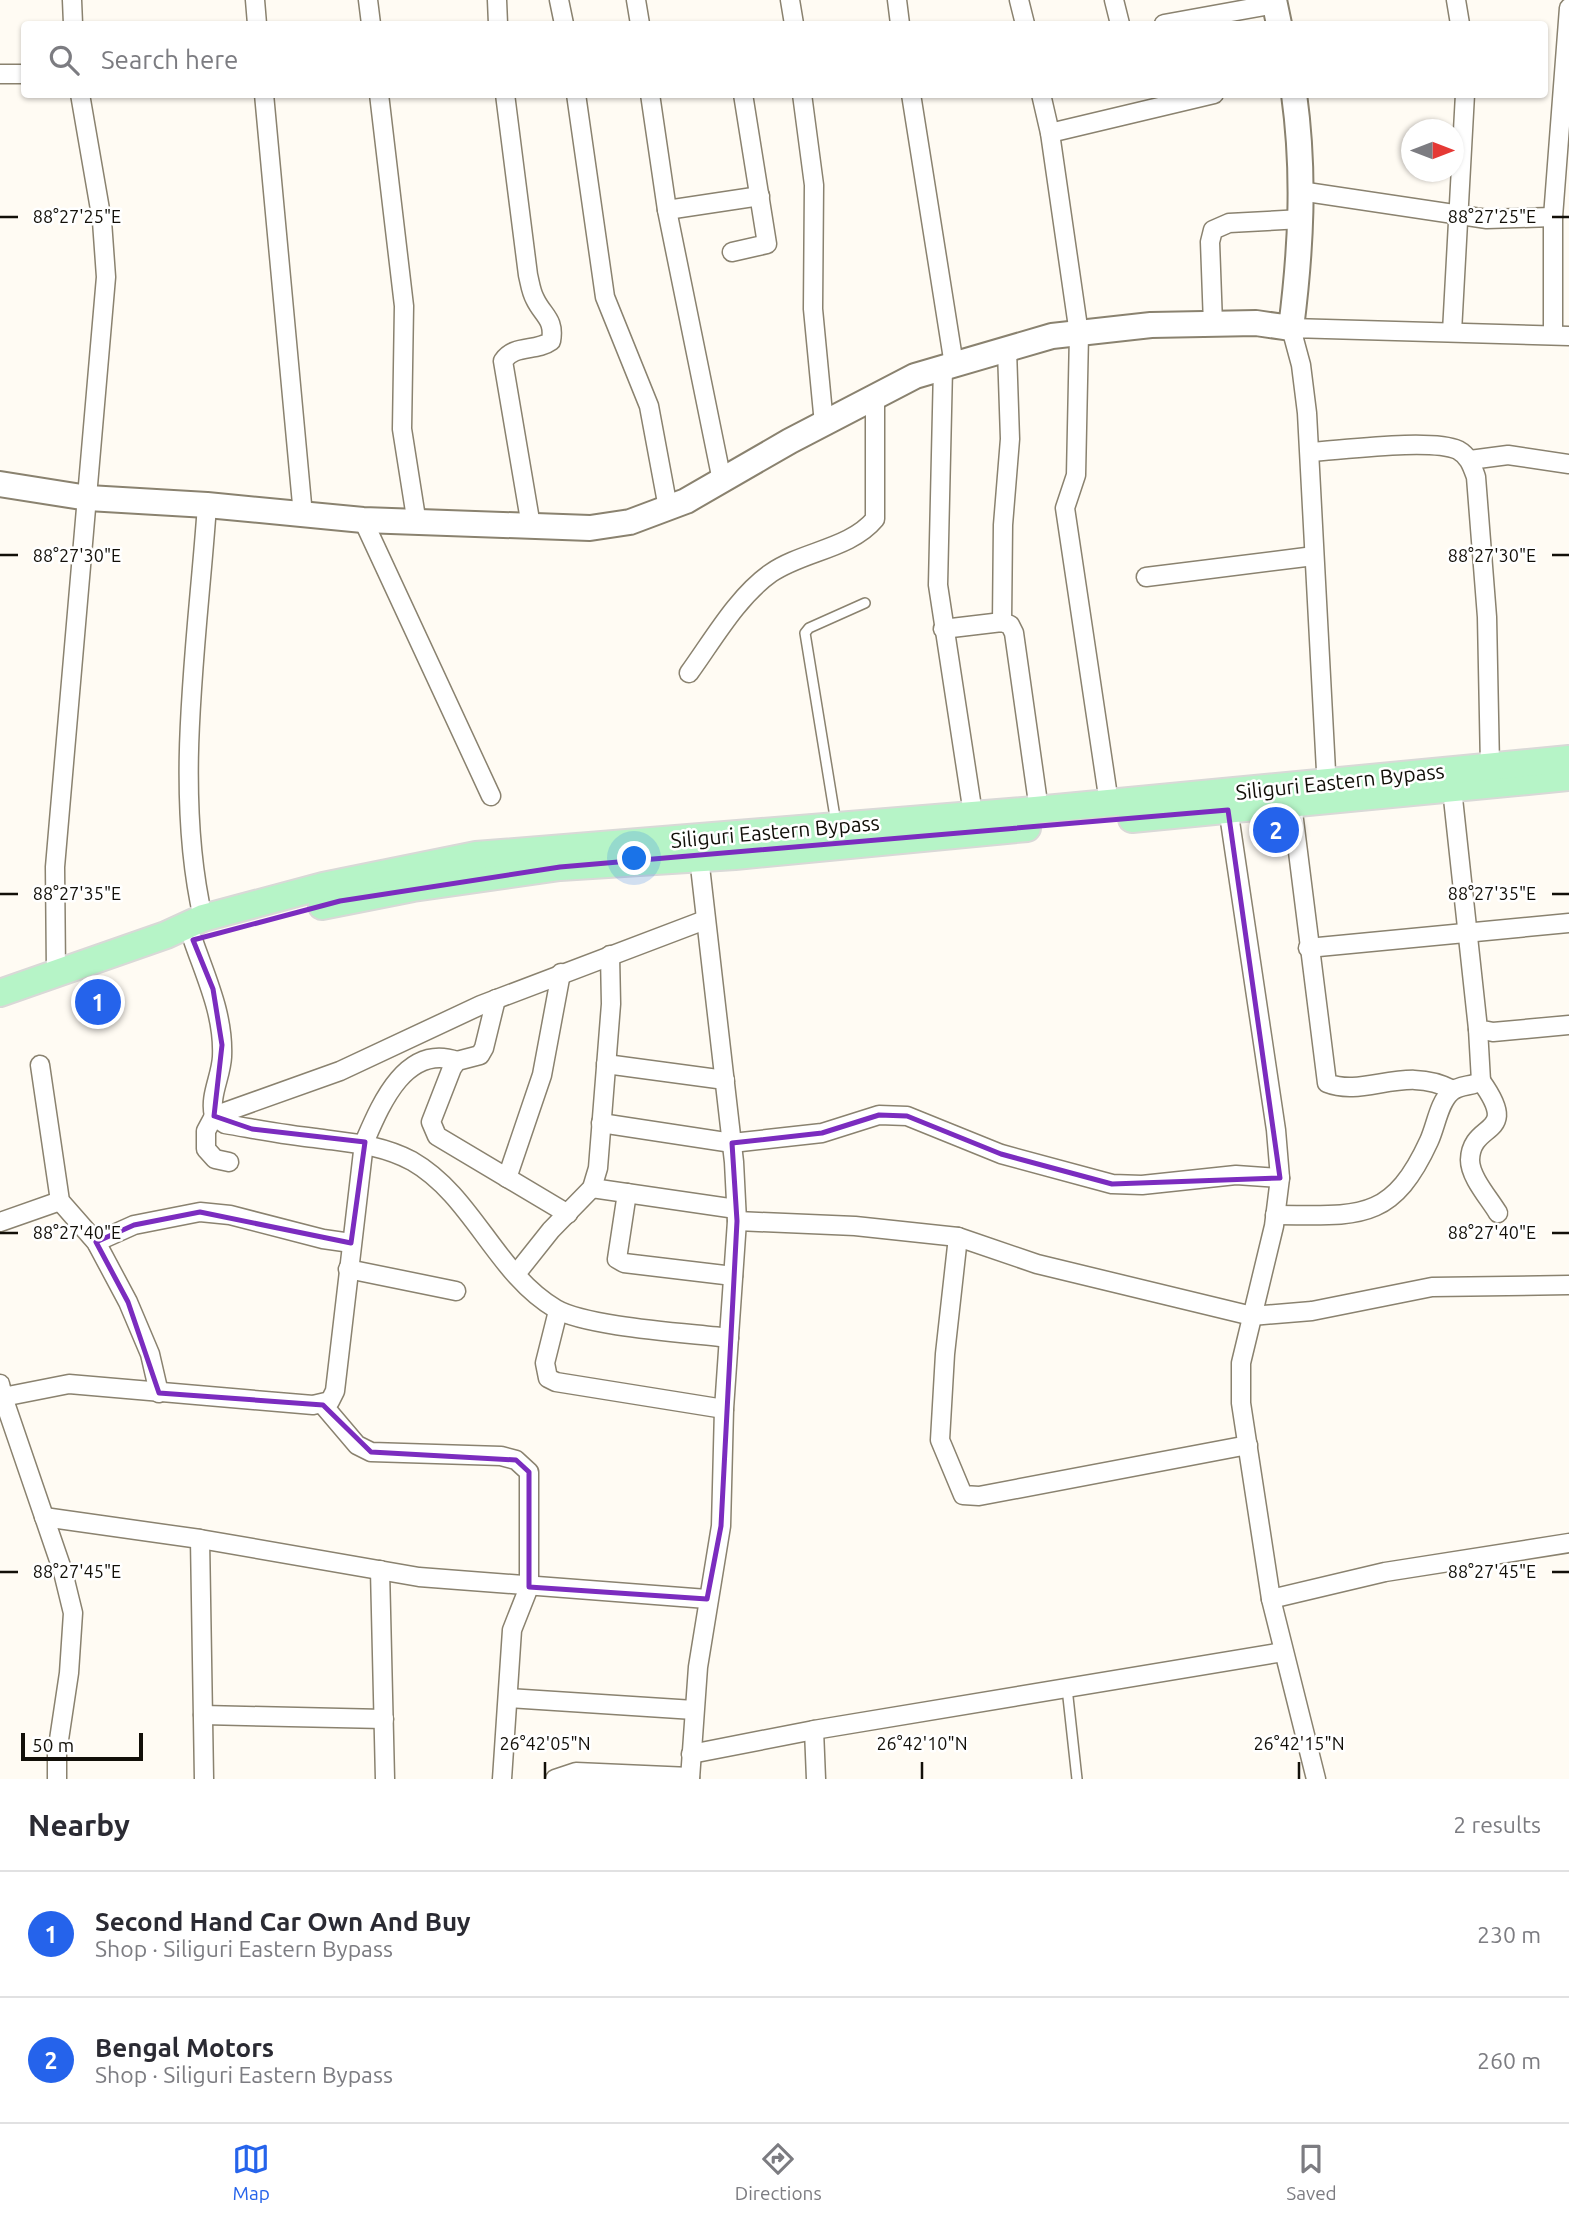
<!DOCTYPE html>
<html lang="en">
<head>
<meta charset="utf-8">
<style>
	:root { --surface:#fff; --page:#f2f2f3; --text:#2b2b33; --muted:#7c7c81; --line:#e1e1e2; --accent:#2563eb }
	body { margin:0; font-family:Ubuntu,sans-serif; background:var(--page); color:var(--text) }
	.compass { position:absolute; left:1401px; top:119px; width:63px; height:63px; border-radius:50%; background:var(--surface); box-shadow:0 2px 5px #0004; rotate:90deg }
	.scale { position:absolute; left:21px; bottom:18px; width:122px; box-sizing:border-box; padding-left:7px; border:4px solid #120f08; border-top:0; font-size:19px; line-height:24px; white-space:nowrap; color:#120f08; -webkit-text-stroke:5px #fff; paint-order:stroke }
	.you { position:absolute; left:635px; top:859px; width:24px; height:24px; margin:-18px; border:5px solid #fff; border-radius:50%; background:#1a73e8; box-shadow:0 0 0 10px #1a73e833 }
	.badge { display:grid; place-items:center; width:46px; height:46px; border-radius:50%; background:var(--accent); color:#fff; font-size:23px; font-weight:700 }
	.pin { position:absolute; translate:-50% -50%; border:4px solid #fff; box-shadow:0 2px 7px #0006 }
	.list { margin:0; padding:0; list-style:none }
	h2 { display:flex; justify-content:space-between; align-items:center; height:91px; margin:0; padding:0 28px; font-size:30px }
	h2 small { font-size:23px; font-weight:400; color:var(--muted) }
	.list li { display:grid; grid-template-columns:46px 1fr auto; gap:21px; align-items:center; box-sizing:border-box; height:126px; padding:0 28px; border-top:2px solid var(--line) }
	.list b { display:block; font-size:26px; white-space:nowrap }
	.list p { margin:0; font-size:23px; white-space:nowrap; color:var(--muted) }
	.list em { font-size:23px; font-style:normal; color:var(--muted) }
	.icon { flex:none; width:38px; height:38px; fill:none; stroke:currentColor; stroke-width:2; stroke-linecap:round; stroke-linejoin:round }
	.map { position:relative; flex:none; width:1569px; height:1779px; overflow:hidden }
	.search { position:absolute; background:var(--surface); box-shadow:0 2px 5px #0004; left:21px; right:21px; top:21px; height:77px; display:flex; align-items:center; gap:18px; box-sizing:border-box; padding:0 24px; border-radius:7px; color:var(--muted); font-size:26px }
	.sheet { height:343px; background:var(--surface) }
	nav { display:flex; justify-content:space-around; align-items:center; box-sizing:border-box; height:98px; border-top:2px solid var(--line); background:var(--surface); font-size:19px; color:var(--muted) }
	nav a { display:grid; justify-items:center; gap:4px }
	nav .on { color:var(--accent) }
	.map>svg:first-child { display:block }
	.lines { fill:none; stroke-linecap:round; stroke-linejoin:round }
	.lane-casing { stroke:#8a826f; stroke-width:12 }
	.street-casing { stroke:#8a826f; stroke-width:21 }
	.secondary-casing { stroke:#8a826f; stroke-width:28 }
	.primary-casing { stroke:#d9d9d7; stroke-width:30 }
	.lane { stroke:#fff; stroke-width:9 }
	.street { stroke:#fff; stroke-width:18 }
	.secondary { stroke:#fff; stroke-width:24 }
	.primary { stroke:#b6f4c7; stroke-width:26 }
	.marked { fill:none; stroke:#7b2cbf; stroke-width:5; stroke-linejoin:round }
	.ticks { fill:none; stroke:#120f08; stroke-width:2.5 }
	.labels { text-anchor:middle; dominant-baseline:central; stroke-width:5; stroke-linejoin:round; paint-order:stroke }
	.street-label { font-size:21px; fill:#120f08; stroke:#fff }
	.ticks-label { font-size:18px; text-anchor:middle; fill:#120f08; stroke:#fff; stroke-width:5; stroke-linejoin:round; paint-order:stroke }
</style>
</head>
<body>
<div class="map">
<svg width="1569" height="1779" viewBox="0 0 1569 1779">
	<rect width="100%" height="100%" fill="#fffbf3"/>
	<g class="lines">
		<defs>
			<g id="lane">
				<polyline points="836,823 805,633 809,628 865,603"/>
				<polyline points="1067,1688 1077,1779"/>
			</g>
			<g id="street">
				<polyline points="72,0 73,24"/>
				<polyline points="255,0 257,24"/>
				<polyline points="368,0 371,24"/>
				<polyline points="497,0 498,24"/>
				<polyline points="559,0 564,24"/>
				<polyline points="636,0 640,24"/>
				<polyline points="790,0 794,24"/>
				<polyline points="897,0 900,24"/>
				<polyline points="1019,0 1025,24"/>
				<polyline points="1114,0 1120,24"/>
				<polyline points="1456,0 1460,24"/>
				<polyline points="1164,24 1275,4"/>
				<polyline points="0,74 24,74"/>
				<polyline points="264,94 303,515"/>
				<polyline points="379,94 404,306 402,429 417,524"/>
				<path d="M505 94 528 275C530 283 531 292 535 299 543 316 555 319 551 341 536 352 514 344 503 361L531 526"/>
				<polyline points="576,94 605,297 649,406 668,508"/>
				<polyline points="650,94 667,210 722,481"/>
				<polyline points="802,94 814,185 813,309 824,424"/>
				<polyline points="911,94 954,365"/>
				<polyline points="1041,94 1050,133 1079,334 1076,475 1065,508 1109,803"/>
				<polyline points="1050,133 1214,94"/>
				<polyline points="1300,191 1487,219 1553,217"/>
				<polyline points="667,210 760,196"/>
				<polyline points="732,252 767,244 743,94"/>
				<polyline points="1213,324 1210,242 1213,230 1229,223 1302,219"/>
				<polyline points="1452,332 1465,94"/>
				<polyline points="1553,335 1553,217 1569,8"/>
				<polyline points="943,368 938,585 973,814"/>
				<path d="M1310 452C1343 450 1431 438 1458 450 1469 456 1472 466 1476 477L1487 617 1490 766"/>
				<polyline points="1470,460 1508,455 1569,464"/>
				<polyline points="363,520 491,796"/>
				<polyline points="1146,577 1314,556"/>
				<polyline points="1002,622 1003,525 1010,439 1007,350"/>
				<polyline points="943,629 1002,622 1010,625 1014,633 1039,810"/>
				<path d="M689 673C713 640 737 597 771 573 803 551 850 549 875 519V398"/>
				<polyline points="1452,789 1478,1029 1493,1032 1569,1025"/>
				<polyline points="1327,790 1307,413 1301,365 1291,328 1569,336"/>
				<polyline points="1227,801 1276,1130 1280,1178 1274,1226 1241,1363 1241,1403 1271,1599 1316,1779"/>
				<path d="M1292 804 1327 1083C1365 1098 1405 1064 1453 1090"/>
				<path d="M203 918C173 788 198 638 207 505"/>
				<path d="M193 940C206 978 224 1015 222 1057 221 1077 209 1096 214 1116L225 1124C255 1129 285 1135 315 1138 350 1143 380 1144 412 1161 473 1196 496 1274 556 1309 587 1327 690 1333 729 1338"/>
				<polyline points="1308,948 1569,923"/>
				<polyline points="56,973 55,867 106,277 102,221 80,94"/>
				<polyline points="496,999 484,1048 480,1055 457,1061 452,1068 431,1122 437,1136 568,1214"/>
				<polyline points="606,1064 725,1080"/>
				<polyline points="40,1065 60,1201 96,1242 128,1302 150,1354 159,1393"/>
				<path d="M1481 1081C1522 1138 1471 1120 1470 1160 1470 1177 1489 1198 1498 1213"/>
				<polyline points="601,1123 732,1143 822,1133 879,1115 907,1116 1001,1154 1112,1184 1142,1185 1236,1175 1280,1178"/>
				<polyline points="229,1162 215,1159 206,1149 206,1131 214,1116 340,1071 481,1005 705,920"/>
				<polyline points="507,1178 542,1075 561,973"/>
				<polyline points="592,1188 736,1209"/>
				<polyline points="627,1193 617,1259 624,1263 733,1276"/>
				<path d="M1275 1215C1357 1215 1391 1224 1429 1141 1436 1126 1439 1102 1451 1092 1460 1084 1472 1087 1481 1081L1478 1029"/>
				<polyline points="737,1221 855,1226 958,1237 1037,1264 1252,1316 1312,1311 1432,1287 1569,1285"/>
				<polyline points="0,1222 60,1201"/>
				<polyline points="958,1237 945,1354 940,1440 963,1495 979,1496 1248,1445"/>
				<polyline points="96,1242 134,1225 200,1212 230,1215 323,1239 351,1243"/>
				<polyline points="348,1269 456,1291"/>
				<polyline points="516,1274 551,1230 592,1188 598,1168 611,1004 610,955"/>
				<polyline points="558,1311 545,1363 548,1378 556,1382 724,1409"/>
				<path d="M0 1384 3 1397 69 1384 313 1405 330 1401 335 1391 364 1143C380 1106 405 1043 457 1061"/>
				<polyline points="3,1397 63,1572 73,1613 69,1673 57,1753 57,1779"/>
				<polyline points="323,1405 357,1445 371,1452 501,1456 516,1460 529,1472 529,1587 512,1630 502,1779"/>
				<polyline points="44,1517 200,1539 419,1577 707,1599"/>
				<polyline points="200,1539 204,1779"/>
				<polyline points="380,1570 385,1779"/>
				<polyline points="1271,1599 1385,1572 1569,1543"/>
				<polyline points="508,1698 694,1710"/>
				<polyline points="203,1715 384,1719"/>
				<polyline points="814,1730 816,1779"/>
				<polyline points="691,1754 814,1730 1283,1652"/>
				<polyline points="555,1779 576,1772 690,1777"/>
				<polyline points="690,1779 698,1667 721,1526 724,1409 737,1221 734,1162 698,849"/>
			</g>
			<g id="secondary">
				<polyline points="1274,0 1279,24"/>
				<path d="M0 484 88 498 207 505 363 520 590 528 630 522 686 501 790 441 915 376 1052 336 1151 325 1256 323 1291 328C1301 250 1305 173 1294 94"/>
			</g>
			<g id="primary">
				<polyline points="1132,819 1569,777"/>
				<polyline points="322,906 413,888 560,867 735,856 1027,828"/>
				<polyline points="0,993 166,935 203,918 323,886 476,855 1035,810 1569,759"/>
			</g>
		</defs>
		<use href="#lane" class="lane-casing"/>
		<use href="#street" class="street-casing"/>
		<use href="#secondary" class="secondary-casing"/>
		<use href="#primary" class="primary-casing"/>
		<use href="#lane" class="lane"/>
		<use href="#street" class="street"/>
		<use href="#secondary" class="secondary"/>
		<use href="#primary" class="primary"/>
	</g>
	<path class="marked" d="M1228 810 1280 1178 1112 1184 1001 1154 907 1116 879 1115 822 1133 732 1143 737 1221 721 1526 707 1599 529 1587V1472L516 1460 371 1452 323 1405 159 1393 128 1302 96 1242 134 1225 200 1212 351 1243 365 1142 252 1129 214 1116 222 1045 213 989 193 940 340 901 560 867Z"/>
	<path class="ticks" d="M0 217H18M1552 217H1569M0 555H18M1552 555H1569M0 894H18M1552 894H1569M0 1233H18M1552 1233H1569M0 1572H18M1552 1572H1569M545 1762V1779M922 1762V1779M1299 1762V1779"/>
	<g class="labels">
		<g class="street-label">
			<text transform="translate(1340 781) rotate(-6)">Siliguri Eastern Bypass</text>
			<text transform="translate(775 831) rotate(-5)">Siliguri Eastern Bypass</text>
		</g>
	</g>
	<g class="ticks-label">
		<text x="1492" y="223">88°27'25"E</text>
		<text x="77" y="223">88°27'25"E</text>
		<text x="1492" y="562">88°27'30"E</text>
		<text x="77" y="562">88°27'30"E</text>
		<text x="1492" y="900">88°27'35"E</text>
		<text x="77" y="900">88°27'35"E</text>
		<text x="1492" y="1239">88°27'40"E</text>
		<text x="77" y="1239">88°27'40"E</text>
		<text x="1492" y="1578">88°27'45"E</text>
		<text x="77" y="1578">88°27'45"E</text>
		<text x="545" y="1750">26°42'05"N</text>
		<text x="922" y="1750">26°42'10"N</text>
		<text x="1299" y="1750">26°42'15"N</text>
	</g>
</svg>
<svg class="compass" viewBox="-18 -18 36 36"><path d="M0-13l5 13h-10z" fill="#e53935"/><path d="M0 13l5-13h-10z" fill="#7c7c81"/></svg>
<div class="scale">50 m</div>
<div class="you"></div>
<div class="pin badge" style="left:98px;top:1002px">1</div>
<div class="pin badge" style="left:1276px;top:830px">2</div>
<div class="search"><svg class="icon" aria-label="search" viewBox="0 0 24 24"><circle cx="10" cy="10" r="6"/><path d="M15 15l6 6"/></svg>Search here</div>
</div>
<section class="sheet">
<h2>Nearby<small>2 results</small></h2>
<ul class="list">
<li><span class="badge">1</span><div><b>Second Hand Car Own And Buy</b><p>Shop · Siliguri Eastern Bypass</p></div><em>230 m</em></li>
<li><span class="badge">2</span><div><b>Bengal Motors</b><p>Shop · Siliguri Eastern Bypass</p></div><em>260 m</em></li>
</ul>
</section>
<nav>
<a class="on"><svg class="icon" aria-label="map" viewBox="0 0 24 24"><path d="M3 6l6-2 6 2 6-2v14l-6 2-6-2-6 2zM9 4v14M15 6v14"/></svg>Map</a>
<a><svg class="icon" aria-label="directions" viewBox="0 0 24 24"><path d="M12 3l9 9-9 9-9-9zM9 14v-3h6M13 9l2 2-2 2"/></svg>Directions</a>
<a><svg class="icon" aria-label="saved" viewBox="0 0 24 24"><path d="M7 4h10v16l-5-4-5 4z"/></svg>Saved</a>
</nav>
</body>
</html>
